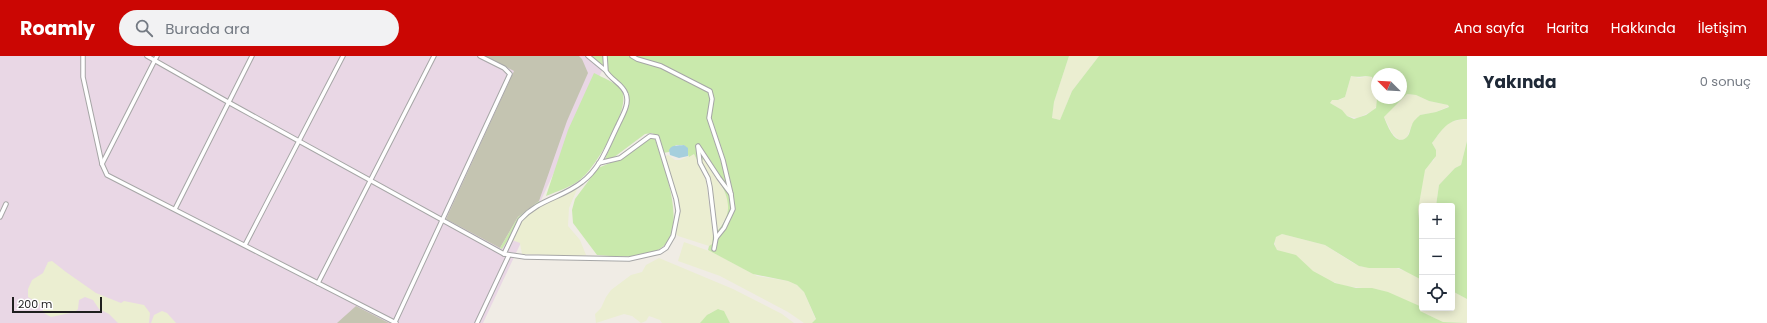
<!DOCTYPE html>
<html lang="tr">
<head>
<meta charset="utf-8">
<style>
	:root { --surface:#fff; --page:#f2f2f3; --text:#1f2937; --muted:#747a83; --line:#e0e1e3; --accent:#cb0603 }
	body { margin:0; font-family:Poppins,sans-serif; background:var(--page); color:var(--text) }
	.controls { position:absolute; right:12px; bottom:12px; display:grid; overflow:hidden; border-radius:4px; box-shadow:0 2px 10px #0003 }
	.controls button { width:36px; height:36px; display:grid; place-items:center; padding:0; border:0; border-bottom:1px solid var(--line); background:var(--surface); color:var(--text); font:20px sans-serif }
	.compass { position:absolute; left:1371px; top:12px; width:36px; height:36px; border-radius:50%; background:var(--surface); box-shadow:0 2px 10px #0003; rotate:294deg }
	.scale { position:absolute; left:12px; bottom:10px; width:90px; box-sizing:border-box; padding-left:4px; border:2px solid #1f1f1f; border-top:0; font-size:11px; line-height:14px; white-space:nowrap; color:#1f1f1f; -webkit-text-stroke:3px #fff; paint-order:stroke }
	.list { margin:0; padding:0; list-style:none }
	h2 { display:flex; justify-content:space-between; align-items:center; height:52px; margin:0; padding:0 16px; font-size:17px }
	h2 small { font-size:13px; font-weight:400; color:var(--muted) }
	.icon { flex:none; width:22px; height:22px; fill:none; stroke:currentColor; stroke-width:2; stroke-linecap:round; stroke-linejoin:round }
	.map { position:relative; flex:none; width:1467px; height:267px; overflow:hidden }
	header { display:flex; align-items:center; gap:24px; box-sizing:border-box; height:56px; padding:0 20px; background:var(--accent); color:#fff }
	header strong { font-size:19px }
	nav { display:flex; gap:22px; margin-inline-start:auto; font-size:14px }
	.search { width:280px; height:36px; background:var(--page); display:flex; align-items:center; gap:10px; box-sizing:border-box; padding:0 14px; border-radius:22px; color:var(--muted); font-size:15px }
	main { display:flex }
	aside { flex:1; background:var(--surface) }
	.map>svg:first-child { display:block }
	.industrial { fill:#e9d7e5 }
	.construction { fill:#c4c4b1 }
	.farmland { fill:#ebeed1 }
	.grass { fill:#c9e9ac; fill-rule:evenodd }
	.water { fill:#a6cfdd }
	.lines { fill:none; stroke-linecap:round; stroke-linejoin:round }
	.minor-casing { stroke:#a6a6a6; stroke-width:5.5 }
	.minor { stroke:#fff; stroke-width:3.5 }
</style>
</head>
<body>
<header>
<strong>Roamly</strong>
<div class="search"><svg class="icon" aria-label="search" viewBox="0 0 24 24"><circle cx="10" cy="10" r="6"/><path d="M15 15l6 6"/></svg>Burada ara</div>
<nav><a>Ana sayfa</a><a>Harita</a><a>Hakkında</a><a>İletişim</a></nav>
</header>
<main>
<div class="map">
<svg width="1467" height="267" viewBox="0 0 1467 267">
	<rect width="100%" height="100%" fill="#f0ece5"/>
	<polygon class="industrial" points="0,0 609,0 483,267 0,267"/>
	<g class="construction">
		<polygon points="485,0 579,0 582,3 588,17 567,65 539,145 518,161 500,192 446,163 514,15"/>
		<polygon points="356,250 389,267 337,267"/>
	</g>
	<g class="farmland">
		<polygon points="1069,0 1099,0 1072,35 1060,64 1052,62 1054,46"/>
		<polygon points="1351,20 1359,22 1371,20 1377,43 1377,49 1374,54 1358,62 1347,60 1340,53 1330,47 1331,44 1340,44 1345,41"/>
		<polygon points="1407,38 1416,39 1429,45 1448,49 1449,50 1436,56 1420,59 1412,69 1407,81 1402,84 1398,83 1392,77 1384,61"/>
		<polygon points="1467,63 1467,85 1461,109 1455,112 1439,129 1436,150 1422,150 1422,169 1419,163 1418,154 1424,116 1427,110 1434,104 1436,94 1432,87 1447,67 1459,64"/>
		<polygon points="694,98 706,125 713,178 712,188 709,190 678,180 676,178 679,153 664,101 668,99 675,104 680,104"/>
		<polygon points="704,103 724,135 729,146 728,159 716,176 709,123 699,105"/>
		<polygon points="578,131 569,152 568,170 580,184 586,199 579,200 522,198 520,187 512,184 521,166 533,154 544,147"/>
		<polygon points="1282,178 1325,189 1353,207 1362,211 1393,211 1408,216 1422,224 1422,251 1380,234 1345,230 1325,223 1276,193 1274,184 1277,180"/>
		<polygon points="684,186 712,196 757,220 788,225 797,229 804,236 816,264 812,267 804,267 788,256 720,220 678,205"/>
		<polygon points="659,202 733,233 782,258 794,267 730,267 725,257 720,253 710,257 700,267 662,267 660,264 649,260 646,265 641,267 632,260 624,258 596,267 595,258 601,252 606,241 611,234 631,219 642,216 646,209"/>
		<polygon points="52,205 66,216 96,237 121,247 124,245 144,249 150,257 149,267 118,267 109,258 99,253 93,244 85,241 79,244 78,253 75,256 51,261 42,256 45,251 28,241 28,233 32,224 43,217 48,206"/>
		<polygon points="1452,235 1467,243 1467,267 1443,266 1420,255 1422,251 1452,252"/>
		<polygon points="162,255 167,257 176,267 151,267 154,259"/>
	</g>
	<g class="grass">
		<path d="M590 0H1069L1054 46 1052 62 1060 64 1072 35 1099 0H1467V63C1447 63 1443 73 1432 87L1436 94V100L1425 114 1418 154 1419 163 1422 169V224L1399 212H1369L1359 210 1325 189 1282 178 1276 181 1274 188 1277 194 1296 199 1313 215 1335 227 1356 232H1372L1388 236 1422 251 1420 255 1443 266 1466 267H812L816 263 804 236 797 229 788 225 753 218 708 194 709 190 712 188 713 178C719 174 722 169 725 164 736 142 715 120 704 103L698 106 694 98 689 101 684 89H676L669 96 663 97 658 80 652 77 645 78 613 102 608 104 605 103 627 54 629 39 625 31ZM1377 18H1401V42H1377ZM1351 20C1358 22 1367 19 1372 21L1377 43 1376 52 1366 59 1354 63 1347 60 1342 54 1330 47 1332 44H1338L1345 41ZM1407 38 1416 39 1429 45 1448 49 1449 51 1436 56 1420 59C1417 62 1413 65 1412 69 1410 73 1410 78 1407 81 1395 92 1387 68 1384 61Z"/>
		<path d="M594 17C603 22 616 26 622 35 631 52 596 111 582 122 572 131 558 135 546 140L568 74Z"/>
		<path d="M650 81 655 83C663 109 689 172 661 192 644 204 617 200 597 199L573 167 572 154 575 143 598 112 622 102Z"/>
		<polygon points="1467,85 1467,243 1452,235 1452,150 1436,150 1439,129 1455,112 1461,109"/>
		<polygon points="539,145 540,146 522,161 502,193 500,192 518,161"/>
		<polygon points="718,253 724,255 730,267 700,267 707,259"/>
	</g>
	<path class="water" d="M684 89 688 92V100L679 102 670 99 669 94C672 88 678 90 684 89Z"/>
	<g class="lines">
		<defs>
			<g id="minor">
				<polyline points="83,0 83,21 102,108 107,119 396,267"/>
				<polyline points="147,0 228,46 504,198 525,201 629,203 660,196 666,192 673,180 678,155 676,143 657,81 650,80 620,102 599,107"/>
				<polyline points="588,0 605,14"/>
				<polyline points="632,0 637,3 661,10 710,35 712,43 709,62 723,104 731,138"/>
				<polyline points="698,90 719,122 731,138 733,153 724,172 716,182"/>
				<polyline points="698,91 700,107 708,122 710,131 716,182 714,193"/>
				<polyline points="102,108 157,0"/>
				<polyline points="175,153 252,0"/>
				<polyline points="0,161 6,148"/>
				<polyline points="245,189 343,0"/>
				<path d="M504 198 520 164C539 143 562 142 582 126 601 112 608 89 618 69 622 60 630 48 626 38 623 28 611 24 606 15L605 0"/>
				<polyline points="318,227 434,0"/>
				<polyline points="395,266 510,18 504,12 480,0"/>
				<polyline points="477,267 509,199"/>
			</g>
		</defs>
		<use href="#minor" class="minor-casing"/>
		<use href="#minor" class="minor"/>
	</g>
</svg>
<div class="controls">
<button>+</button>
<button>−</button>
<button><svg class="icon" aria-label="locate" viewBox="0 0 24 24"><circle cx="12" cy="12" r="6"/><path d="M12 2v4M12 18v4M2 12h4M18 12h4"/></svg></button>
</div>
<svg class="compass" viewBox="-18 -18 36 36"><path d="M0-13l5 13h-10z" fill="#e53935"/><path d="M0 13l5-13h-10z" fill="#747a83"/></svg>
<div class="scale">200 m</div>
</div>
<aside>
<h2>Yakında<small>0 sonuç</small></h2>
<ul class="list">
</ul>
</aside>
</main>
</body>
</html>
